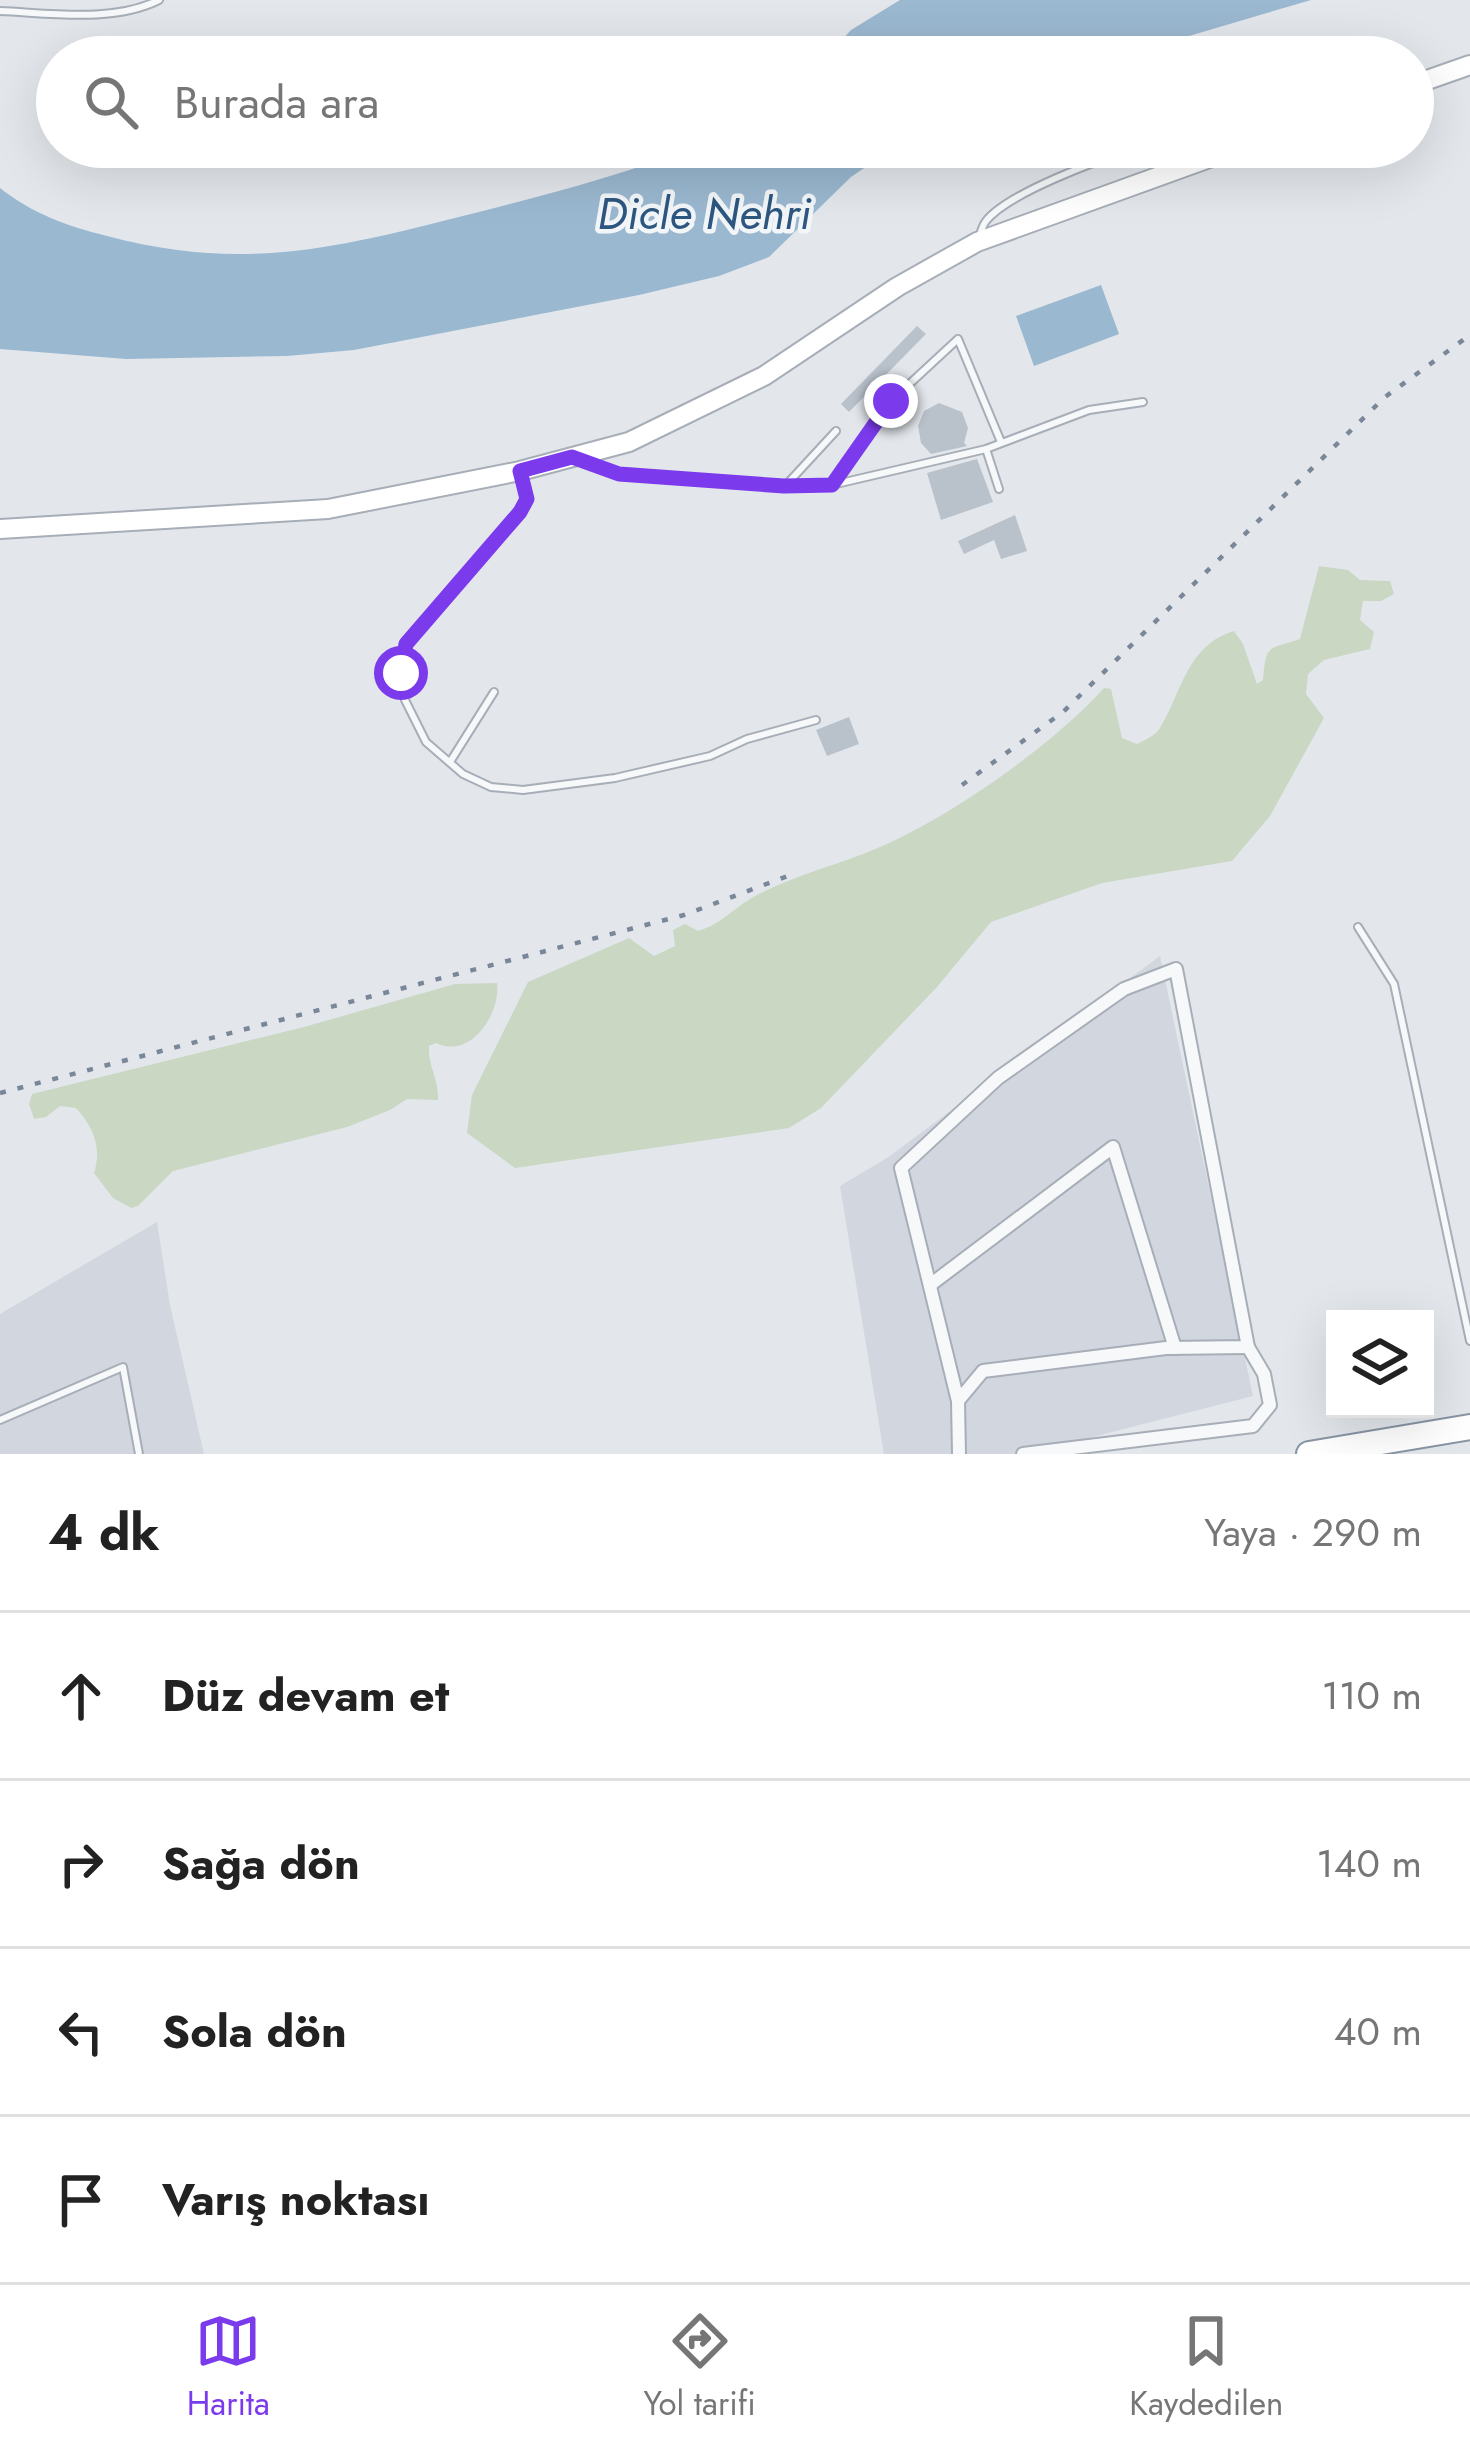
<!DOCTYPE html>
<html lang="tr">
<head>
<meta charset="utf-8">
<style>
	:root { --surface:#fff; --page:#f6f6f6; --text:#222; --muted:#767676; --line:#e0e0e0; --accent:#7c3aed }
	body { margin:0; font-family:Jost,sans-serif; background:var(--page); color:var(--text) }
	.controls { position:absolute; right:36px; bottom:36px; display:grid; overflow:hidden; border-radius:0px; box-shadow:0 12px 48px #0002 }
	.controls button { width:108px; height:108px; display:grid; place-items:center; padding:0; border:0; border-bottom:3px solid var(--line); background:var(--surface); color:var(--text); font:60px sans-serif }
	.stop { position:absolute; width:36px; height:36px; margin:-27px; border:9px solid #7c3aed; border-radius:50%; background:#fff }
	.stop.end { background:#7c3aed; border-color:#fff; box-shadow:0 3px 12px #0008 }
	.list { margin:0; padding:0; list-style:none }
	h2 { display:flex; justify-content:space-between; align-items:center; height:156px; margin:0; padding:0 48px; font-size:51px }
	h2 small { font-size:39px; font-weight:400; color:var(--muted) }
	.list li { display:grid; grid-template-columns:78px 1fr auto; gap:36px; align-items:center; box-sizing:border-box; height:168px; padding:0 48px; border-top:3px solid var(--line) }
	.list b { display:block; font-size:45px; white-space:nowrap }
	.list em { font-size:39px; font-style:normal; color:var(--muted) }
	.icon { flex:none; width:66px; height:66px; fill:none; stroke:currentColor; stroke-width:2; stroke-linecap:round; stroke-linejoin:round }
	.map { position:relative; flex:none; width:1470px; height:1454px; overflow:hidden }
	.search { position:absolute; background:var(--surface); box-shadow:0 12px 48px #0002; left:36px; right:36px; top:36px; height:132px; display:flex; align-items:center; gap:30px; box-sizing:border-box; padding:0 42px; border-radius:66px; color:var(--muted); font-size:45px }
	.sheet { height:828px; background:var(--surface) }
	nav { display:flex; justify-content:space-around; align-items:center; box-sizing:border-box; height:168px; border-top:3px solid var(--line); background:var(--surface); font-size:33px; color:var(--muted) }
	nav a { display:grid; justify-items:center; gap:6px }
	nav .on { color:var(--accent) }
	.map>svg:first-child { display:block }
	.built { fill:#d1d6df }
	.green { fill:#c9d7c3 }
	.water { fill:#9ab8d0 }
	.building { fill:#b9c1cb }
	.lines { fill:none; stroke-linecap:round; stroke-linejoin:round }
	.lane-casing { stroke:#a7aeb7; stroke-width:10 }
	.street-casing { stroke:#a7aeb7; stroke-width:16 }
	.secondary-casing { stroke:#a7aeb7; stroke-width:22 }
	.highway-casing { stroke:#8895a5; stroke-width:28 }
	.lane { stroke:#f6f8fa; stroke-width:6 }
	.street { stroke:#f6f8fa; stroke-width:12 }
	.secondary { stroke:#fff; stroke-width:18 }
	.highway { stroke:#fff; stroke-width:24 }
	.rail { stroke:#7a8798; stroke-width:4.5; stroke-dasharray:6 12; stroke-linecap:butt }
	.route { stroke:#7c3aed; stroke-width:15 }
	.labels { text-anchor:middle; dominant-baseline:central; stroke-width:9; stroke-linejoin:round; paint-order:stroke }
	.water-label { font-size:45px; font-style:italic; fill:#2d5780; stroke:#f3f6f9 }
</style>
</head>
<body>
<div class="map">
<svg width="1470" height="1454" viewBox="0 0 1470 1454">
	<rect width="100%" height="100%" fill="#e3e7ec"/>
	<g class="built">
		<polygon points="1160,956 1253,1396 1026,1454 884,1454 840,1186 887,1158"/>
		<polygon points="157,1222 170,1305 204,1454 0,1454 0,1314"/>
	</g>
	<g class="green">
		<path d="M1319 566 1348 570 1360 580 1390 581 1394 594 1381 601H1363L1360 620 1374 632 1370 649 1324 660 1308 674 1306 694 1324 718 1270 816 1232 861 1102 883 991 922 937 987 821 1108 789 1128 515 1168 467 1133 472 1095 528 982 629 938 654 956 675 946 673 930 685 924 698 931C723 924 736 905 759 894 798 874 841 864 880 847 950 817 1053 745 1104 688L1111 689 1122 738 1137 744C1145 740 1155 736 1160 728 1182 692 1187 645 1234 631L1243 644 1257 684 1263 680C1266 643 1268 650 1300 639Z"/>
		<path d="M497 983C501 1013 471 1060 436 1043L429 1046C428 1067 439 1079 438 1100L407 1099 390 1110 347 1127 173 1171 138 1206 131 1208 113 1198 94 1173C102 1148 94 1128 76 1108L60 1106 46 1117 34 1119 29 1104 32 1094 304 1027 455 984Z"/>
	</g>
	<g class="water">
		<polygon points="900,0 1311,0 1118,57 826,57 851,30"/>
		<path d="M694 147H895L851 177 769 257 719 276 639 295 354 350 287 356 126 359 0 349V188C33 214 67 226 107 236 246 273 340 247 475 213 550 194 622 175 694 147Z"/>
		<polygon points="1101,285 1119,334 1034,366 1016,316"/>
	</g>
	<g class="building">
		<polygon points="917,326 926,334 849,412 841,404"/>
		<polygon points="939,403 962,412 968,428 964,443 967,446 931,454 921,443 918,426 924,411"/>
		<polygon points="977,459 993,502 941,520 927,473"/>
		<polygon points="1015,515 1027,551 1001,559 994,540 964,554 958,541"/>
		<polygon points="849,717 859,744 827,756 816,730"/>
	</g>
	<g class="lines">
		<defs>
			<g id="lane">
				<path d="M0 11C50 13 113 23 159 0"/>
				<polyline points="1337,57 1340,55"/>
				<path d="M979 238C981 232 982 226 986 221 1009 192 1102 159 1138 147"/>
				<polyline points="986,449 999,489"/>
				<polyline points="581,460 619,474 784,486 832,485 986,449 1089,410 1143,402"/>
				<polyline points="522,475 527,499 520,512 406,643 401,673 405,700 426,742 463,774 491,787 523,790 615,778 710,756 747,739 816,720"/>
				<polyline points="834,482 891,401 958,339 1001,442"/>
				<polyline points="787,484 836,431"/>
				<polyline points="450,762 494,692"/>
				<polyline points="1358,927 1394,984 1470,1341"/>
				<polyline points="0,1420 123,1367 139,1454"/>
			</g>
			<g id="street">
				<polyline points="930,1285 1113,1147 1175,1348"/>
				<polyline points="958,1401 983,1371 1166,1348 1248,1347 1176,969 1124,989 998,1078 901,1168 958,1401 959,1454"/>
				<polyline points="1023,1454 1253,1426 1270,1405 1264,1374 1248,1347"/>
			</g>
			<g id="secondary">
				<polyline points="1413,85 1470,65"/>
				<polyline points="0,529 328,509 520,471 629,442 764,376 897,287 977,242 1240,147"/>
			</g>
			<polyline id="highway" points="1309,1454 1470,1427"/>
		</defs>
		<use href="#lane" class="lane-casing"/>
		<use href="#street" class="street-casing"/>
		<use href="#secondary" class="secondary-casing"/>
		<use href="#highway" class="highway-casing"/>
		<use href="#lane" class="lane"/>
		<use href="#street" class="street"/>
		<use href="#secondary" class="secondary"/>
		<use href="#highway" class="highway"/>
		<g class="rail">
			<polyline points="962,785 1063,712 1385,397 1470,335"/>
			<polyline points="0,1093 684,915 793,874"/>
		</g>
	</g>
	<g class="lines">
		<polyline class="route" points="401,673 406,644 520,512 527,499 520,471 572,457 619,474 784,486 832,485 891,401"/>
	</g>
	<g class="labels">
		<g class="water-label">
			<text x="704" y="213">Dicle Nehri</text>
		</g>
	</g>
</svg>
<div class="controls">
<button><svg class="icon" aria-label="layers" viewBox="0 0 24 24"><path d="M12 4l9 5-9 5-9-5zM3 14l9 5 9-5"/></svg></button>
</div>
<div class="stop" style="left:401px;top:673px"></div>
<div class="stop end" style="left:891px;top:401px"></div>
<div class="search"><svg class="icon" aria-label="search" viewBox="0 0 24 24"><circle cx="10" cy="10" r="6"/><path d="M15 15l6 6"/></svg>Burada ara</div>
</div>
<section class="sheet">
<h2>4 dk<small>Yaya · 290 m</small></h2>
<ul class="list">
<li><svg class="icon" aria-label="ahead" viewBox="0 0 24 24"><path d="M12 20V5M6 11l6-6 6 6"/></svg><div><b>Düz devam et</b></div><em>110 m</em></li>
<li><svg class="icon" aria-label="right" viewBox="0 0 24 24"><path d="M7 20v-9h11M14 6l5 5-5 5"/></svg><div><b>Sağa dön</b></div><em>140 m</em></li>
<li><svg class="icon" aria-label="left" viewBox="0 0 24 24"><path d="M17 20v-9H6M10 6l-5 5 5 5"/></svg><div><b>Sola dön</b></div><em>40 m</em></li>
<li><svg class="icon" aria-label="arrive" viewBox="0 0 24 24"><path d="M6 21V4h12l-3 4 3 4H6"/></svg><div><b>Varış noktası</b></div></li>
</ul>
</section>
<nav>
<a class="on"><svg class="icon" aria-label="map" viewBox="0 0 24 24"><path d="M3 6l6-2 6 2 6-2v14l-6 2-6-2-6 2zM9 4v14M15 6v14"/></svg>Harita</a>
<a><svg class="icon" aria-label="directions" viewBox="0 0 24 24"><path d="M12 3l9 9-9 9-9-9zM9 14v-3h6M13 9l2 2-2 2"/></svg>Yol tarifi</a>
<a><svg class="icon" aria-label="saved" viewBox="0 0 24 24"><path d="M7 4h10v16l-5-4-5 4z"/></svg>Kaydedilen</a>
</nav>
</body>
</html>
